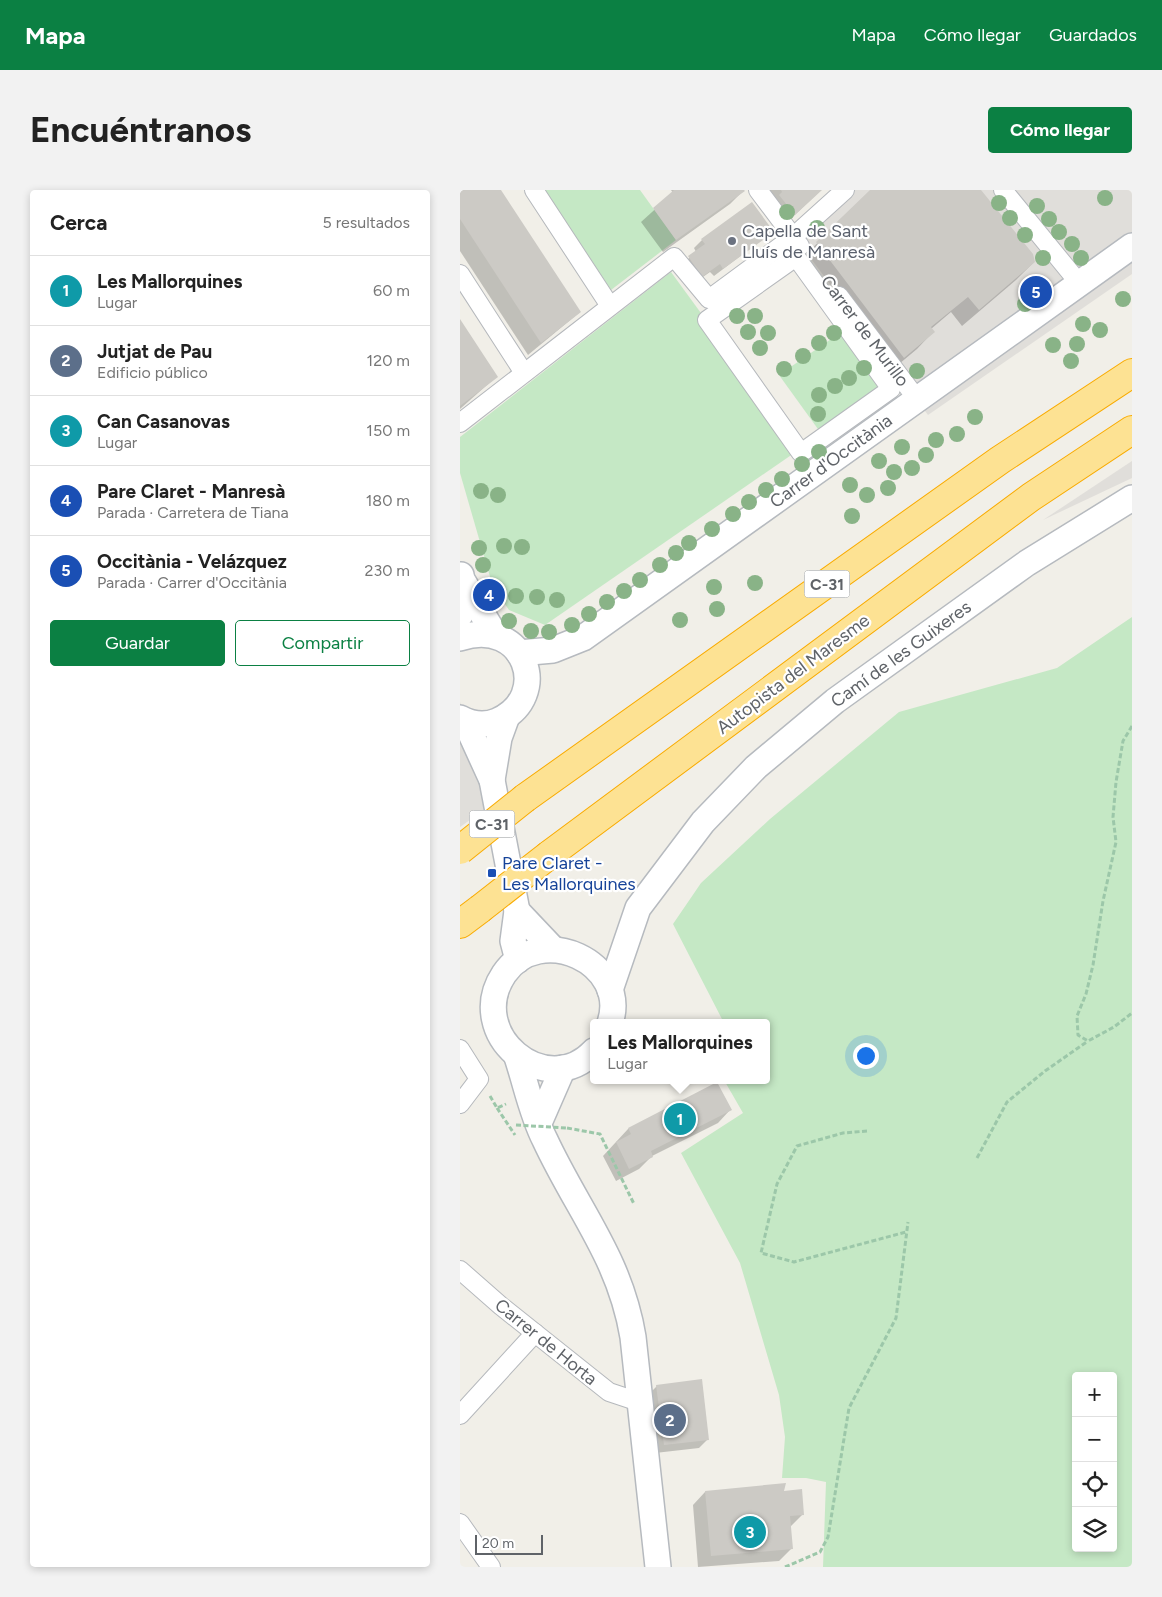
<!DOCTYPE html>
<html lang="es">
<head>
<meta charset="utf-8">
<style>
	:root { --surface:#fff; --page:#f2f2f2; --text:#222; --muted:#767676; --line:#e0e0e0; --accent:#0b8043 }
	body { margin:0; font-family:Figtree,sans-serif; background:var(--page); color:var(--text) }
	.controls { position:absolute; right:15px; bottom:15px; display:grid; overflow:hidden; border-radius:5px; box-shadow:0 2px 8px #0003 }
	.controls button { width:45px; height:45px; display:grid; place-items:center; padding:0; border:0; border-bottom:1px solid var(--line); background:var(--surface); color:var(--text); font:25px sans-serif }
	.scale { position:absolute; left:15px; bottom:12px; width:68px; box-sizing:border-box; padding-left:5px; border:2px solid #5f6368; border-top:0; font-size:14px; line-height:18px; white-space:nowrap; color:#5f6368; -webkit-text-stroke:4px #fff; paint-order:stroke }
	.you { position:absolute; left:405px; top:865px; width:18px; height:18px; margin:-12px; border:4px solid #fff; border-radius:50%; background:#1a73e8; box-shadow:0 0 0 8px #1a73e833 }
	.badge { display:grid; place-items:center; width:32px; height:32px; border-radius:50%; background:var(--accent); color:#fff; font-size:16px; font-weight:700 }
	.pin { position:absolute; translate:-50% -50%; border:2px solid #fff; box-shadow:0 1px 5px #0006 }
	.popup { position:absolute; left:130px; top:829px; width:180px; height:65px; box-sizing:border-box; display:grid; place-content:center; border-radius:5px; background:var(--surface); filter:drop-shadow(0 1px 4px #0005); font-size:16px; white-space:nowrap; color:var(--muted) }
	.popup b { font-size:19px; color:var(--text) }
	.popup::after { content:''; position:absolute; left:50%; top:100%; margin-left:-10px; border:10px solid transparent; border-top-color:var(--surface) }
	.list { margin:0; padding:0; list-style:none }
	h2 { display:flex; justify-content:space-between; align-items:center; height:65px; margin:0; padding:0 20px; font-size:21px }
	h2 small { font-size:16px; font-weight:400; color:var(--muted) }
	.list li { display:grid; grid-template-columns:32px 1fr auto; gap:15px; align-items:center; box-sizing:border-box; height:70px; padding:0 20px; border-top:1px solid var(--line) }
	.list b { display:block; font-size:19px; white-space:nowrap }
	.list p { margin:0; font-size:16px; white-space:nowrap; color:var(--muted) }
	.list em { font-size:16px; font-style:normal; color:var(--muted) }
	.actions { display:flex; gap:10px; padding:15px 20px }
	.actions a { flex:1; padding:11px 0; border:1px solid var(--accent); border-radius:5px; text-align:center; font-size:18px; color:var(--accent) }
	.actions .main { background:var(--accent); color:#fff }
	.icon { flex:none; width:28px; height:28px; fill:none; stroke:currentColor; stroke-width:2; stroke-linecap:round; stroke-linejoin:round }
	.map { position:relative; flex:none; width:672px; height:1377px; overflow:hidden; border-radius:5px }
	header { display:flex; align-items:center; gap:30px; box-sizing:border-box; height:70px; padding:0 25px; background:var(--accent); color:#fff }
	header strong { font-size:24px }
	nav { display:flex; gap:28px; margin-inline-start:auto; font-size:18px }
	.intro { display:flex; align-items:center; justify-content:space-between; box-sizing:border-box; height:120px; padding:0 30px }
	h1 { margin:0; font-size:35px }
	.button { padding:12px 22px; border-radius:5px; background:var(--accent); color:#fff; font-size:18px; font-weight:700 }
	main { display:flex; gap:30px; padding:0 30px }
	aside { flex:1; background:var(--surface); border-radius:5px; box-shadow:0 2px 8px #0003 }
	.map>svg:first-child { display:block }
	.industrial { fill:#e0deda }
	.green { fill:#c5e8c5; fill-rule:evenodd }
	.shadow { fill:#0003 }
	.building { fill:#cccac5 }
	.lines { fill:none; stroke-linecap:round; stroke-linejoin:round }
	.street-casing { stroke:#b5b8bc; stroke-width:20 }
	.secondary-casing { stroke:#b6babf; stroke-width:28 }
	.highway-casing { stroke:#f9ab00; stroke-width:30 }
	.path { stroke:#9cc7a9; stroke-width:3; stroke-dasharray:5 2.5; stroke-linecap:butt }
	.street { stroke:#fff; stroke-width:18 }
	.secondary { stroke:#fff; stroke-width:25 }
	.highway { stroke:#fde293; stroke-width:28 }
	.highway-bridge-casing { stroke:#f9ab00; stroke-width:30; stroke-linecap:butt }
	.path-bridge { stroke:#9cc7a9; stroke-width:3; stroke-dasharray:5 2.5; stroke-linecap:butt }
	.highway-bridge { stroke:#fde293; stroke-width:28 }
	.tree { fill:#89b387 }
	.worship-dot { fill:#6b7280; stroke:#fff; stroke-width:2 }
	.transit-dot { fill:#1a4fb4; stroke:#fff; stroke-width:2 }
	.labels { text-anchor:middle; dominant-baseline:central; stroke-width:4.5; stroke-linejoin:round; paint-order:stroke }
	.shield { fill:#fff; stroke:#8f9295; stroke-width:1 }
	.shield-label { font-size:16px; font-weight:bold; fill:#5f6368 }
	.worship-label { font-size:18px; fill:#5b616d; stroke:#fff; text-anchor:start }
	.street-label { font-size:18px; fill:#5f6368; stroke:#fff }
	.transit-label { font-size:18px; fill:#164399; stroke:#fff; text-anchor:start }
</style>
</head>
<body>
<header>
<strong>Mapa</strong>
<nav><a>Mapa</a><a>Cómo llegar</a><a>Guardados</a></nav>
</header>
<div class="intro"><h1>Encuéntranos</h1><a class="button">Cómo llegar</a></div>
<main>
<aside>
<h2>Cerca<small>5 resultados</small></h2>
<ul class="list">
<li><span class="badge" style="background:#0f9aa8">1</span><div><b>Les Mallorquines</b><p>Lugar</p></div><em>60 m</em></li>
<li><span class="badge" style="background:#5c6f8a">2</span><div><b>Jutjat de Pau</b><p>Edificio público</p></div><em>120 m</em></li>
<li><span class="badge" style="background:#0f9aa8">3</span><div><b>Can Casanovas</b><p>Lugar</p></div><em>150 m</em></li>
<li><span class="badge" style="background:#1a4fb4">4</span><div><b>Pare Claret - Manresà</b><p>Parada · Carretera de Tiana</p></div><em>180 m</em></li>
<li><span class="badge" style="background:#1a4fb4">5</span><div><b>Occitània - Velázquez</b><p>Parada · Carrer d'Occitània</p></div><em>230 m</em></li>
</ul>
<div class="actions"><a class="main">Guardar</a><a>Compartir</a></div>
</aside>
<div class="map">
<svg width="672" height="1377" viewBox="0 0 672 1377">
	<rect width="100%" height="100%" fill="#f1efe8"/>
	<g class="industrial">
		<polygon points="374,0 672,0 672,84 468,225 328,38"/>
		<polygon points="672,271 672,288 583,330"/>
		<polygon points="0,512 35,612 0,637"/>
	</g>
	<g class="green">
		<polygon points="85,0 180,0 216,50 151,100"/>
		<polygon points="211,82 340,259 85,435 49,420 33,397 0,283 0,247"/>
		<polygon points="387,138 432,199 363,246 319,185"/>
		<path d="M672 427V1377H363L366 1292 346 1288H322L325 1247 319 1205 280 1073 221 963 283 923 264 890H306V833H264L213 734 241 693 310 629 439 522 597 478ZM616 1186H653V1358H616Z"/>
	</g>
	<g class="shadow">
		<polygon points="0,0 40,0 120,122 68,165 0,61"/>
		<polygon points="211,0 282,0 283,1 270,14 203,62 181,32 213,3"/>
		<polygon points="298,0 361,0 322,37"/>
		<polygon points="412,0 520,0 574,69 573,73 556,90 502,136 491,122 471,139 473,142 457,159 427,184 340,70"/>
		<polygon points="312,42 254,86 250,82 233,94 220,76 236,62 234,58 242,50"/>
		<polygon points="0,132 36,187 0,219"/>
		<polygon points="257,894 270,920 258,933 192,966 179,979 156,991 143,966 168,939"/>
		<polygon points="197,1196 248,1249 239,1258 195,1263 188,1205"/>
		<polygon points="245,1302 323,1302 343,1324 330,1337 332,1358 319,1371 238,1377 233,1315"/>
	</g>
	<g class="building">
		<polygon points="0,0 41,0 121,122 81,153 0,29"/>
		<polygon points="214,0 284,0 285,1 216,50 193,18"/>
		<polygon points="321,0 362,0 335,25 319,5 322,2"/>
		<polygon points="410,0 521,0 573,64 575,72 519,120 508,107 471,137 475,142 444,168 356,52"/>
		<polygon points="292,12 314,42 263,79 260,74 242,87 228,66 245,54 241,49"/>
		<polygon points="0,129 38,187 0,216"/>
		<polygon points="257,892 272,920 191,961 193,967 169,979 156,952 171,944 168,938"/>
		<polygon points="242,1189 249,1250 204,1255 196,1195"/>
		<polygon points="326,1293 324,1301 342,1299 344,1325 330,1326 333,1359 251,1366 245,1301"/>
	</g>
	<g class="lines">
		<defs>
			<g id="street">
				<polyline points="74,0 150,116"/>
				<polyline points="298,0 340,56"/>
				<polyline points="543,0 619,93"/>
				<polygon points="336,67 431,199 341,263 247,130"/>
				<polyline points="0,84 64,183"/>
				<polyline points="379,106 457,209"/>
				<polyline points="0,233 214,67 249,109 333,47 385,0"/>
				<polyline points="0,859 19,889 0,914"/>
				<polyline points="0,1080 41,1116 149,1202 179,1212"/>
				<polyline points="0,1225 75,1143"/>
				<polyline points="0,1333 31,1377"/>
			</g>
			<g id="secondary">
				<polyline points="1,388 35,445"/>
				<polyline points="0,425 1,385"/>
				<path d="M0 448C65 426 93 507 37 531 25 536 11 534 0 528"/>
				<polyline points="59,463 93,460 123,448 672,56"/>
				<polyline points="5,531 32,590 57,721 53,751 58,770"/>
				<polyline points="32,590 39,548 47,526"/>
				<polyline points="57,721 93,759"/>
				<polyline points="150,800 178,718 243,632 296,577 375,511 567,373 672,308"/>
				<path d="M134 861C86 912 4 844 44 784 80 731 170 773 150 833"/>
				<path d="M57 867C66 894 72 925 85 950 118 1021 160 1068 173 1147L198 1377"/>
				<polyline points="79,933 103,878"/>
			</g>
			<g id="highway">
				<polyline points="65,608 540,270 672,183"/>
				<polyline points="89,665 571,307 672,240"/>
				<polyline points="0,734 20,719"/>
			</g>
		</defs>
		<use href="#street" class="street-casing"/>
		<use href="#secondary" class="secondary-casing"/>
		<use href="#highway" class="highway-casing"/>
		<g class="path">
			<polyline points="672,536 663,551 656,592 653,627 656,652 643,711 633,775 626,804 617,826 618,845 628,851 654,837 672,823"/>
			<polyline points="30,906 37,918 46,914"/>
			<polyline points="37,918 55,945"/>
			<polyline points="107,938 140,944 174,1014"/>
			<polyline points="407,941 383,943 337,956 317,994 301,1063 334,1072 446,1042"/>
			<polyline points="517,968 547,912 585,881 628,851"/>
			<polyline points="325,1377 360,1362 368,1347 389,1218 436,1128 448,1032"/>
		</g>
		<use href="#street" class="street"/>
		<use href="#secondary" class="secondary"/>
		<use href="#highway" class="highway"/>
		<defs>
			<g id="highway-bridge">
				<polyline points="0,660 65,608"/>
				<polyline points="20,719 89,665"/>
			</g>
		</defs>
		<use href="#highway-bridge" class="highway-bridge-casing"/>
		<polyline class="path-bridge" points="56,935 107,938"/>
		<use href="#highway-bridge" class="highway-bridge"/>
	</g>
	<g class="tree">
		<circle cx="645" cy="8" r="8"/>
		<circle cx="539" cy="13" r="8"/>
		<circle cx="577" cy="16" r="8"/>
		<circle cx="327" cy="22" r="8"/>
		<circle cx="550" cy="28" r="8"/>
		<circle cx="589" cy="29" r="8"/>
		<circle cx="357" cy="38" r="8"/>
		<circle cx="599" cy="42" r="8"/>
		<circle cx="565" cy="45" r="8"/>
		<circle cx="612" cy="54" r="8"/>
		<circle cx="583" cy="68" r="8"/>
		<circle cx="621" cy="68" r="8"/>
		<circle cx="663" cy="109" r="8"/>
		<circle cx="565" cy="114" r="8"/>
		<circle cx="277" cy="126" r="8"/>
		<circle cx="295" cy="126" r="8"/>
		<circle cx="623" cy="134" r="8"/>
		<circle cx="640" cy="140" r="8"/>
		<circle cx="288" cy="142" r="8"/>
		<circle cx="308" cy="143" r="8"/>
		<circle cx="374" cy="143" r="8"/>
		<circle cx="359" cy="153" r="8"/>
		<circle cx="617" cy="154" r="8"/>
		<circle cx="593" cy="155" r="8"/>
		<circle cx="300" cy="158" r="8"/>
		<circle cx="343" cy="166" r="8"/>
		<circle cx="611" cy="171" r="8"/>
		<circle cx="404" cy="178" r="8"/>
		<circle cx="324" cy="179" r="8"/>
		<circle cx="457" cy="181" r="8"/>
		<circle cx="389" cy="188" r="8"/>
		<circle cx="375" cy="196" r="8"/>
		<circle cx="359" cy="205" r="8"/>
		<circle cx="358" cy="224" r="8"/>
		<circle cx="515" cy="227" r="8"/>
		<circle cx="497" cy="244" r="8"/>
		<circle cx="476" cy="250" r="8"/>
		<circle cx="442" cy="257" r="8"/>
		<circle cx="359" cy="262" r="8"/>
		<circle cx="466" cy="265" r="8"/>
		<circle cx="419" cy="271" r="8"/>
		<circle cx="342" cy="274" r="8"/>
		<circle cx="452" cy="278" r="8"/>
		<circle cx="434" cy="282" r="8"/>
		<circle cx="322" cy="289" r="8"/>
		<circle cx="390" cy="295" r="8"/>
		<circle cx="428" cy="298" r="8"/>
		<circle cx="306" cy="300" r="8"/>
		<circle cx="21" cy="301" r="8"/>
		<circle cx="38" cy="305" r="8"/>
		<circle cx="407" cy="305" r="8"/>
		<circle cx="289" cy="312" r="8"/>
		<circle cx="273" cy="324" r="8"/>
		<circle cx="392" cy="326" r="8"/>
		<circle cx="252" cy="339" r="8"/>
		<circle cx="229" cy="353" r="8"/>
		<circle cx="44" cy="356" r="8"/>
		<circle cx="62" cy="357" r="8"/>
		<circle cx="19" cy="358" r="8"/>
		<circle cx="216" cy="363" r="8"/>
		<circle cx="23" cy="375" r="8"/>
		<circle cx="200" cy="375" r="8"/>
		<circle cx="180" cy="390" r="8"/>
		<circle cx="295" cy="393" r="8"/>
		<circle cx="28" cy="395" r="8"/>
		<circle cx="254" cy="397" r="8"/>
		<circle cx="164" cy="401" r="8"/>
		<circle cx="56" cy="406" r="8"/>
		<circle cx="77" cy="407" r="8"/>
		<circle cx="97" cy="410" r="8"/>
		<circle cx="147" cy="412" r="8"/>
		<circle cx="257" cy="419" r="8"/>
		<circle cx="129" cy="424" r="8"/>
		<circle cx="220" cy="430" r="8"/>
		<circle cx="49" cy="431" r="8"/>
		<circle cx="112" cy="435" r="8"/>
		<circle cx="71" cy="441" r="8"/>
		<circle cx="89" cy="442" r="8"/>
	</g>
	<circle class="worship-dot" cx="272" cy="51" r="5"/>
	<rect class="transit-dot" x="27" y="678" width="10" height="10" rx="2.5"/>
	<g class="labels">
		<g class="shield">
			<rect x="344.5" y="380.5" width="45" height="27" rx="4"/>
			<rect x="9.5" y="620.5" width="45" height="27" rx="4"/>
		</g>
		<g class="shield-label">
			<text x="367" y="394">C-31</text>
			<text x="32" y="634">C-31</text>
		</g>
		<g class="worship-label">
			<text x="282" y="41">Capella de Sant<tspan x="282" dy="21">Lluís de Manresà</tspan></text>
		</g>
		<g class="street-label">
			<text transform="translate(405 141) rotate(53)">Carrer de Murillo</text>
			<text transform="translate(371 271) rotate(-36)">Carrer d'Occitània</text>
			<text transform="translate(441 464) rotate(-36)">Camí de les Guixeres</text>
			<text transform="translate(333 484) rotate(-37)">Autopista del Maresme</text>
			<text transform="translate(86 1152) rotate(39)">Carrer de Horta</text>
		</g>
		<g class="transit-label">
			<text x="42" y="673">Pare Claret -<tspan x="42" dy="21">Les Mallorquines</tspan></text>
		</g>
	</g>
</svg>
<div class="controls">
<button>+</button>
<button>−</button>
<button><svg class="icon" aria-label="locate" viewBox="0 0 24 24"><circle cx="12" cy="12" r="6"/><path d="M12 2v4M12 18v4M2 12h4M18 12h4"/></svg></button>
<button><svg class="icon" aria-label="layers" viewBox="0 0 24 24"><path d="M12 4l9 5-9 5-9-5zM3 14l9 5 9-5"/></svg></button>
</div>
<div class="scale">20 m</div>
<div class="you"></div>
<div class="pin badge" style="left:220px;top:929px;background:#0f9aa8">1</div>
<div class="popup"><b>Les Mallorquines</b>Lugar</div>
<div class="pin badge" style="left:210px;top:1230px;background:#5c6f8a">2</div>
<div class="pin badge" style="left:290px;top:1342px;background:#0f9aa8">3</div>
<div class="pin badge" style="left:29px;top:405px;background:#1a4fb4">4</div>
<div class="pin badge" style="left:576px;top:102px;background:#1a4fb4">5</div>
</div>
</main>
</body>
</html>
